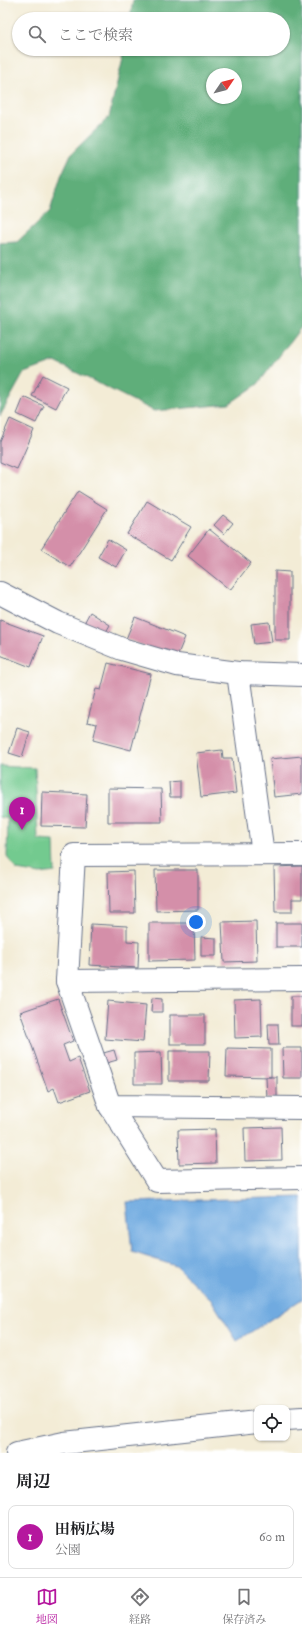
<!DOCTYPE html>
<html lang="ja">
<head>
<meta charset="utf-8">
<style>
	:root { --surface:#fff; --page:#f6f6f6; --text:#202124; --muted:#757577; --line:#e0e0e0; --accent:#b5179e }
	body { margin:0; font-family:"IM FELL Double Pica","Noto Serif JP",serif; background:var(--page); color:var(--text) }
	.controls { position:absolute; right:12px; bottom:12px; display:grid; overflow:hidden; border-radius:8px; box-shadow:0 1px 3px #0004 }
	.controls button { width:36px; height:36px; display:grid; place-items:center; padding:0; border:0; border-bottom:1px solid var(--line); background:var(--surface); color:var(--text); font:20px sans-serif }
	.compass { position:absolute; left:206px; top:68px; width:36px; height:36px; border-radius:50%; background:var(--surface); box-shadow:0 1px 3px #0004; rotate:55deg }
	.you { position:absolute; left:196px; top:922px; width:14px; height:14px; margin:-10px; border:3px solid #fff; border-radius:50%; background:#1a73e8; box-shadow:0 0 0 6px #1a73e833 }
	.badge { display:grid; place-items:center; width:26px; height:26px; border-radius:50%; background:var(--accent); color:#fff; font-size:13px; font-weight:700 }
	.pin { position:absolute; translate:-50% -33px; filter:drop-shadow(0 1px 2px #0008) }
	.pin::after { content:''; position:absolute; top:21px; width:14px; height:12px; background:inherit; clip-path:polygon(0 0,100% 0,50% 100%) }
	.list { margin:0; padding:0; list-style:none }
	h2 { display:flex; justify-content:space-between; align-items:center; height:52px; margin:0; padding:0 16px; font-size:17px }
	h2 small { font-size:13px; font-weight:400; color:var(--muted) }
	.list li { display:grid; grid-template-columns:26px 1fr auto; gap:12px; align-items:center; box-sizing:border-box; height:64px; margin:0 8px 8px; padding:0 8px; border:1px solid var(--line); border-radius:8px }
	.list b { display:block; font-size:15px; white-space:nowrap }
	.list p { margin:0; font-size:13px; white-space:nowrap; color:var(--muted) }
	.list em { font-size:13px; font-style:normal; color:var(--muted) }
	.icon { flex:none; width:22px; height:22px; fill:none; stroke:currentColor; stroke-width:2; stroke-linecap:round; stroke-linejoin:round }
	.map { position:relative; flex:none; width:302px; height:1453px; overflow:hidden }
	.search { position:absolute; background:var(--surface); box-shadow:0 1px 3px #0004; left:12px; right:12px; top:12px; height:44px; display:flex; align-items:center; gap:10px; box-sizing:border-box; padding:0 14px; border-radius:22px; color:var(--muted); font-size:15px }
	.sheet { height:124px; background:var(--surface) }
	nav { display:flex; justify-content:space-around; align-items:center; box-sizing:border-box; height:56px; border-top:1px solid var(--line); background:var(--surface); font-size:11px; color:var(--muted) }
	nav a { display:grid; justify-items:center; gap:2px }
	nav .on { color:var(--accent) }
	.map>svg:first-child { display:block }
	.green { fill:#73ca8f; stroke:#477c76 }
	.forest { fill:#5eae7a; stroke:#3c6e6c; fill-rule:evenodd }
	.water { fill:#6faae0; stroke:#456c9f }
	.building { fill:#d48fa9 }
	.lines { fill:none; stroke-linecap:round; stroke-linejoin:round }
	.minor-casing { stroke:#677188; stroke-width:24 }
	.minor { stroke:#fff; stroke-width:22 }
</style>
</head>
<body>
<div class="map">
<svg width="302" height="1453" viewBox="0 0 302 1453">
	<rect width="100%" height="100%" fill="#fff"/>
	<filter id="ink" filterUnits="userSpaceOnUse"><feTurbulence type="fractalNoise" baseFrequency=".025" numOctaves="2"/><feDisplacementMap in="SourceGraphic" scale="8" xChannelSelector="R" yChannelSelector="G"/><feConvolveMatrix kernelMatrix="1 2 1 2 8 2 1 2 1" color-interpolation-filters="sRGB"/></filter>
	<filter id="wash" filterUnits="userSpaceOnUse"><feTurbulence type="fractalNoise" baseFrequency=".012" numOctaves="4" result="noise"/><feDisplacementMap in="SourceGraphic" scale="16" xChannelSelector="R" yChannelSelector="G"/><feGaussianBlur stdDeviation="0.9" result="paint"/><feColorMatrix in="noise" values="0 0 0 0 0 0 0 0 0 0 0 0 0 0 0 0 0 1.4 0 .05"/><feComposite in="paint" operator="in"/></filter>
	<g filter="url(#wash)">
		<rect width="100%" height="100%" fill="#f3ecd6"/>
		<polygon class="green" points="0,766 35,768 38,840 54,841 55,872 40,874 17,870 7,857 8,819 0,817"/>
		<path class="forest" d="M133 0H302V326L258 384 229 404 154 411 55 362 24 373 0 416V243L17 242 50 211 61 176 71 154 109 117 125 49H283V19H130ZM212 74H236V98H212Z"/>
		<polygon class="water" points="302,1197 302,1299 237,1341 212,1301 176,1266 132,1252 127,1202"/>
		<g id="blocks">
			<g class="building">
				<polygon points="43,375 67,387 56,408 32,396"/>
				<polygon points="24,397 44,406 36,423 17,414"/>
				<polygon points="10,419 34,430 17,469 0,462 0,442"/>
				<polygon points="78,491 107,509 70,567 41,549"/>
				<polygon points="147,501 191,527 171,560 127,534"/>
				<polygon points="223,515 233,523 224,534 214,525"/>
				<polygon points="209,529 251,563 230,590 188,556"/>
				<polygon points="108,539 126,550 116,567 98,557"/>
				<polygon points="275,571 290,572 290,640 275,640"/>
				<polygon points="90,612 110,625 103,637 83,625"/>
				<polygon points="135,617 185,637 176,659 126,639"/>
				<polygon points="0,620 43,636 31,667 0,655"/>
				<polygon points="269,622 272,642 254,644 251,624"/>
				<polygon points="108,663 151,674 131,750 93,740 97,724 87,722 96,689 101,690"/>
				<polygon points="17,728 30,732 22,757 9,753"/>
				<polygon points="222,750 223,758 232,758 236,793 201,797 196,753"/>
				<polygon points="302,756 302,794 274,797 270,759"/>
				<polygon points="180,781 180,797 170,797 169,782"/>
				<polygon points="108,788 161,789 162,822 108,822"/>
				<polygon points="42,792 87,794 85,827 41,826"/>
				<polygon points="302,866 302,899 292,899 292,912 275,912 274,867"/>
				<polygon points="155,870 198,870 198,910 156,911"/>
				<polygon points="134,871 135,913 109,913 108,872"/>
				<polygon points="256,921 257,961 224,962 222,922"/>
				<polygon points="149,923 194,923 195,960 149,961"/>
				<rect x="276" y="923" width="26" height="24"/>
				<polygon points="91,924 127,926 127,941 139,942 138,968 89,965"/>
				<polygon points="201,937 216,938 216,956 201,956"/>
				<rect x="291" y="996" width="11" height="30"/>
				<polygon points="152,998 162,999 162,1012 151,1012"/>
				<polygon points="58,999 73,1041 63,1045 69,1062 78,1058 90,1091 59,1102 54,1088 48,1091 20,1012"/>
				<polygon points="261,999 262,1037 235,1038 234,1000"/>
				<polygon points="108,1001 146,1005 143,1042 105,1039"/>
				<rect x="170" y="1015" width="35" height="29"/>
				<polygon points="268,1024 278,1024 279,1045 269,1045"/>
				<polygon points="227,1048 271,1049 271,1077 226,1076"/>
				<polygon points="282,1048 302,1048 302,1078 283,1078"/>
				<polygon points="114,1050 117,1060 103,1064 100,1054"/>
				<polygon points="169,1051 210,1051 209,1081 169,1081"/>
				<polygon points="161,1052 162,1084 134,1084 134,1053"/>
				<polygon points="266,1077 277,1077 277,1099 267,1099"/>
				<polygon points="281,1127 282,1160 245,1161 244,1128"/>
				<polygon points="215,1129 216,1163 179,1164 178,1130"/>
			</g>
		</g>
	</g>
	<g filter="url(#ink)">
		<use href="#blocks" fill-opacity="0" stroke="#677188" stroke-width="1"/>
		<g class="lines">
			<defs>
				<g id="minor">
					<polyline points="0,593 58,623 122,649 177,665 238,673 302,675"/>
					<polyline points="238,673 263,854"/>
					<polyline points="302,854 74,855 67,981 110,1106 302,1108"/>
					<polyline points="67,981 302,979"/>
					<polyline points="110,1106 157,1181 302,1178"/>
					<polyline points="287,1419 302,1418"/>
					<polyline points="17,1453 64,1443 257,1422"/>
				</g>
			</defs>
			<use href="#minor" class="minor-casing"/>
			<use href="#minor" class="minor"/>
		</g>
	</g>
</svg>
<div class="controls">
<button><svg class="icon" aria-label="locate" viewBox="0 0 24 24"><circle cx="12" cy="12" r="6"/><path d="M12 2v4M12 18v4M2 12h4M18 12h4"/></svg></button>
</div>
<svg class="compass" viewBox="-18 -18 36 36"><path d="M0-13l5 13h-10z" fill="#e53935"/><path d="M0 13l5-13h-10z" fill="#757577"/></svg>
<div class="you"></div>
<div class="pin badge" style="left:22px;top:830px">1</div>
<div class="search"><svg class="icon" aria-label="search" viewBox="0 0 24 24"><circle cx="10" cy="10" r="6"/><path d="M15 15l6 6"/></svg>ここで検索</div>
</div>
<section class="sheet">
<h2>周辺<small></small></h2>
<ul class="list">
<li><span class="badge">1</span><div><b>田柄広場</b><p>公園</p></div><em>60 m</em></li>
</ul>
</section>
<nav>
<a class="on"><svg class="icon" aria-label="map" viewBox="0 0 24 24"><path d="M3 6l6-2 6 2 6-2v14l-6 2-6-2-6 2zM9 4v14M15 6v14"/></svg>地図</a>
<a><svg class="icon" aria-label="directions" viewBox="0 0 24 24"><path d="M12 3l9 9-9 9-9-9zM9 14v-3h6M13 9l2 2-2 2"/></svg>経路</a>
<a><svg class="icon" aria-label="saved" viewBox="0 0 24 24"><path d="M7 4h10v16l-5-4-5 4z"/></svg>保存済み</a>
</nav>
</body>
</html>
